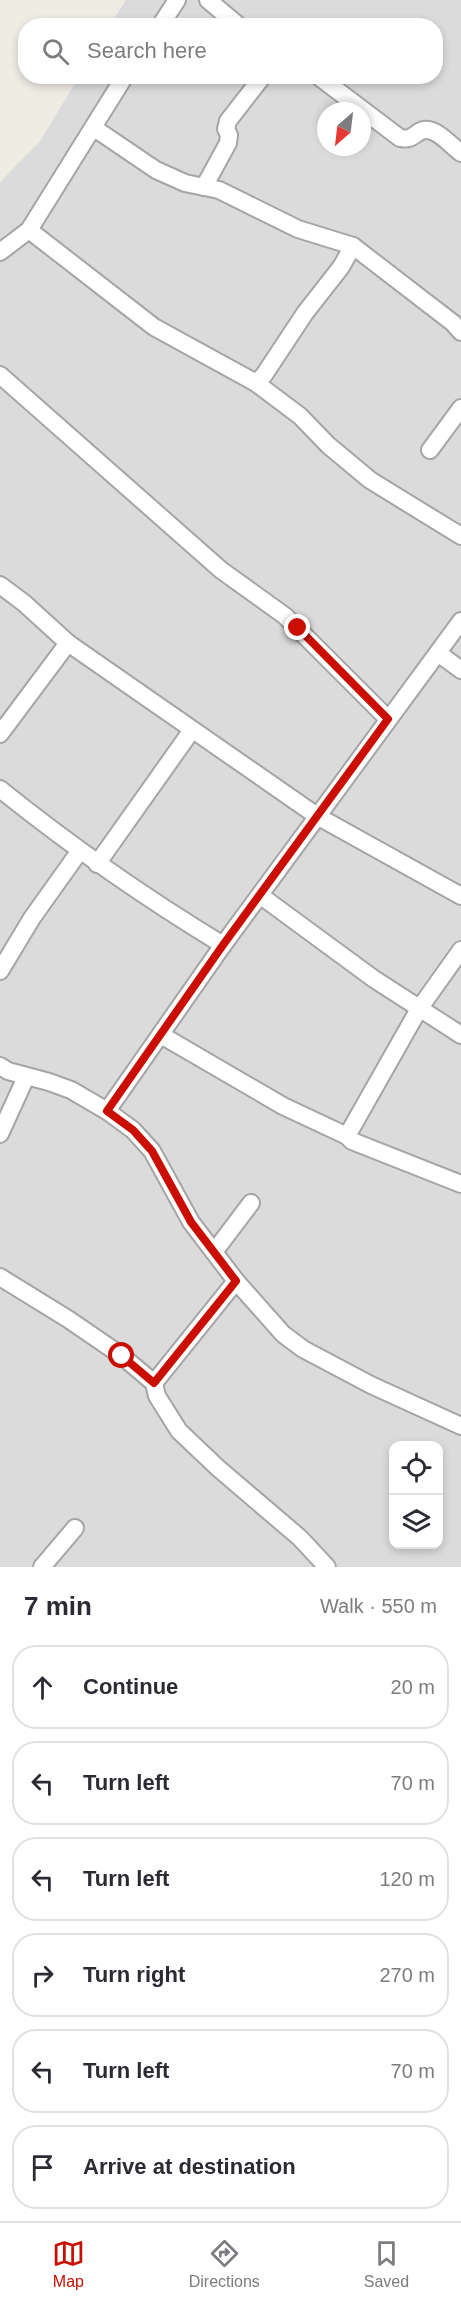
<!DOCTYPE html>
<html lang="en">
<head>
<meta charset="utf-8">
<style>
	:root { --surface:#fff; --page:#f2f2f3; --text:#2b2b33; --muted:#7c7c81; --line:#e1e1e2; --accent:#ca0f02 }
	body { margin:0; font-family:Arial,sans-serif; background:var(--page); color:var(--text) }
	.controls { position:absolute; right:18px; bottom:18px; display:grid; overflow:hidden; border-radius:12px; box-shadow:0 3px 9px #0003 }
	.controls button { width:54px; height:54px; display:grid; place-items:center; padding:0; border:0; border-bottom:2px solid var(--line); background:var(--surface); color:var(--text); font:30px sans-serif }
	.compass { position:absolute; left:317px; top:102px; width:54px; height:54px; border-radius:50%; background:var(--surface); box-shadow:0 3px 9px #0003; rotate:208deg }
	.stop { position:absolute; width:18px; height:18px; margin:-14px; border:4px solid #ca0f02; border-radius:50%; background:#fff }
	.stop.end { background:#ca0f02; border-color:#fff; box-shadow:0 2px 6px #0008 }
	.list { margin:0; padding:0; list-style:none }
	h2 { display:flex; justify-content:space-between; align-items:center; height:78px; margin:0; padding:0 24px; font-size:26px }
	h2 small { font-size:20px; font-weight:400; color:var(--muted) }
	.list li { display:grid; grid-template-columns:39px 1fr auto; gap:18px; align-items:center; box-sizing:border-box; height:84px; margin:0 12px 12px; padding:0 12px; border:2px solid var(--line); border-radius:24px }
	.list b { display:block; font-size:22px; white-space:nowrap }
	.list em { font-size:20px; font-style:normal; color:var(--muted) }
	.icon { flex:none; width:33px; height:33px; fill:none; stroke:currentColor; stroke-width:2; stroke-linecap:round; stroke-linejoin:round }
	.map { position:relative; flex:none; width:461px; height:1567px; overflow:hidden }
	.search { position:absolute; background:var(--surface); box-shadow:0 3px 9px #0003; left:18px; right:18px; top:18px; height:66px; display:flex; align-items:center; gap:15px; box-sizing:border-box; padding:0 21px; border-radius:24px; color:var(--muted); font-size:22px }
	.sheet { height:654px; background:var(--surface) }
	nav { display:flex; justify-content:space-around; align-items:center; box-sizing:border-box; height:84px; border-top:2px solid var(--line); background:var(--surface); font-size:16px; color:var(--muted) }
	nav a { display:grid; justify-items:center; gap:3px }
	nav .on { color:var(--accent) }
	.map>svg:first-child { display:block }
	.residential { fill:#dcdbdb; fill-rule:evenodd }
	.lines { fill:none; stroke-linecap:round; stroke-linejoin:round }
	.minor-casing { stroke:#a5a5a5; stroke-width:20 }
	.minor { stroke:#fff; stroke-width:16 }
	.route { stroke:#ca0f02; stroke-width:8 }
</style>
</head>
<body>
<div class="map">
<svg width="461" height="1567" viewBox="0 0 461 1567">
	<rect width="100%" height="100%" fill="#efece4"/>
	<path class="residential" d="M126 0H461V1567H0V182L40 141 79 77 436 76V26L110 25ZM326 111H362V147H326ZM394 1446H438V1544H394Z"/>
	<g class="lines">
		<defs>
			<g id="minor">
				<polyline points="208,0 239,26"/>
				<polyline points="160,26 177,0"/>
				<path d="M318 76 400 138C409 140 412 137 419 132 433 123 450 145 461 153"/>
				<polyline points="94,128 156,170 185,183 219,190 298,229 353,246 453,323 461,332"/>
				<polyline points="204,187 228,143 229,135 226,129 228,121 263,76"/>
				<polyline points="29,230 154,327 256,383 300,416 328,445 370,480 461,536"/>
				<polyline points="0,252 29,230 125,76"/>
				<polyline points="0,375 221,570 285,616 388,719"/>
				<polyline points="256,383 264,375 305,313 341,267 353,246"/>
				<polyline points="430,450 461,408"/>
				<polyline points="0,585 24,603 68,643 317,816 461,896"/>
				<polyline points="438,653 461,670"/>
				<polyline points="0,734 68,643"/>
				<path d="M0 789C72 847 144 897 223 945"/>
				<polyline points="97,864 192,730"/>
				<polyline points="261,896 374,979 461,1035"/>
				<polyline points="0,971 32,918 79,852"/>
				<polyline points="161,1035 283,1106 347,1136 352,1141 461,1184"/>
				<polyline points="0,1066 8,1071 49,1082 71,1090 107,1111 133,1130 152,1151 191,1222 236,1281 283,1334 303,1349 371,1385 461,1426"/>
				<polyline points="107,1111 223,945 461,621"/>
				<polyline points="0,1134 26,1077"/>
				<polyline points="347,1136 419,1009 461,950"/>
				<polyline points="214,1252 251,1203"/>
				<polyline points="0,1277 68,1319 122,1356 154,1383 157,1396 179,1431 218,1468 300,1538 327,1567"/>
				<polyline points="154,1383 236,1281"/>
				<polyline points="42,1567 75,1528"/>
			</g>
		</defs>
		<use href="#minor" class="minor-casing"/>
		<use href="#minor" class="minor"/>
	</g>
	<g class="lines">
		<polyline class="route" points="122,1356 154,1383 236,1281 191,1222 152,1151 133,1130 107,1111 223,945 388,719 298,628"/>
	</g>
</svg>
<div class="controls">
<button><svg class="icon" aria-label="locate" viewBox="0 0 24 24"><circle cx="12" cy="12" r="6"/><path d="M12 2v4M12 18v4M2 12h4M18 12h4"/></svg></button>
<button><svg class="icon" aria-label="layers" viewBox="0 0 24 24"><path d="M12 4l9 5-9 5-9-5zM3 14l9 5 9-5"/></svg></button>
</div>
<svg class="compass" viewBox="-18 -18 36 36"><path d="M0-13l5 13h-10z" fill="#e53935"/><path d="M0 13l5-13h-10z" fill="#7c7c81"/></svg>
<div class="stop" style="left:122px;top:1356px"></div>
<div class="stop end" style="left:298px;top:628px"></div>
<div class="search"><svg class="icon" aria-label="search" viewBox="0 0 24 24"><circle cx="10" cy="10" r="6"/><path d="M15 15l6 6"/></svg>Search here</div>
</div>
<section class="sheet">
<h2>7 min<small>Walk · 550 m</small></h2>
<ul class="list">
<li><svg class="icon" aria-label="ahead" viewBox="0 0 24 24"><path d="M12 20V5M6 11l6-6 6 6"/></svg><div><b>Continue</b></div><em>20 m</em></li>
<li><svg class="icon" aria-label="left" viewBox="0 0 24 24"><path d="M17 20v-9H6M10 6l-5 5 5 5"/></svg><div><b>Turn left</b></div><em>70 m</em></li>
<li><svg class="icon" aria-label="left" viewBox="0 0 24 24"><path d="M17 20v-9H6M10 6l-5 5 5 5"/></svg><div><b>Turn left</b></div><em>120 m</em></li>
<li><svg class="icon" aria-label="right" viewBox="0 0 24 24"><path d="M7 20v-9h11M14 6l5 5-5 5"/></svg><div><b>Turn right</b></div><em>270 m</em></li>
<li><svg class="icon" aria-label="left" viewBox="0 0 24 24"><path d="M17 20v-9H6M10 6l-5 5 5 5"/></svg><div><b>Turn left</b></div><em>70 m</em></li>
<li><svg class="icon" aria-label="arrive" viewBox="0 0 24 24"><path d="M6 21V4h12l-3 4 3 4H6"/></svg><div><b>Arrive at destination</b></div></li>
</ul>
</section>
<nav>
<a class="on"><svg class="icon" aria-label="map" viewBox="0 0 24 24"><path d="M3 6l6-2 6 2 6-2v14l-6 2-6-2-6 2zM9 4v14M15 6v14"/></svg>Map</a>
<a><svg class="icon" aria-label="directions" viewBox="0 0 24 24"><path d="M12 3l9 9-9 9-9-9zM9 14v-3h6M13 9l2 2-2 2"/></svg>Directions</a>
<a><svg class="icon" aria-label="saved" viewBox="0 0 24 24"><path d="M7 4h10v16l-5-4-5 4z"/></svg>Saved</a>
</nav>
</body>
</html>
